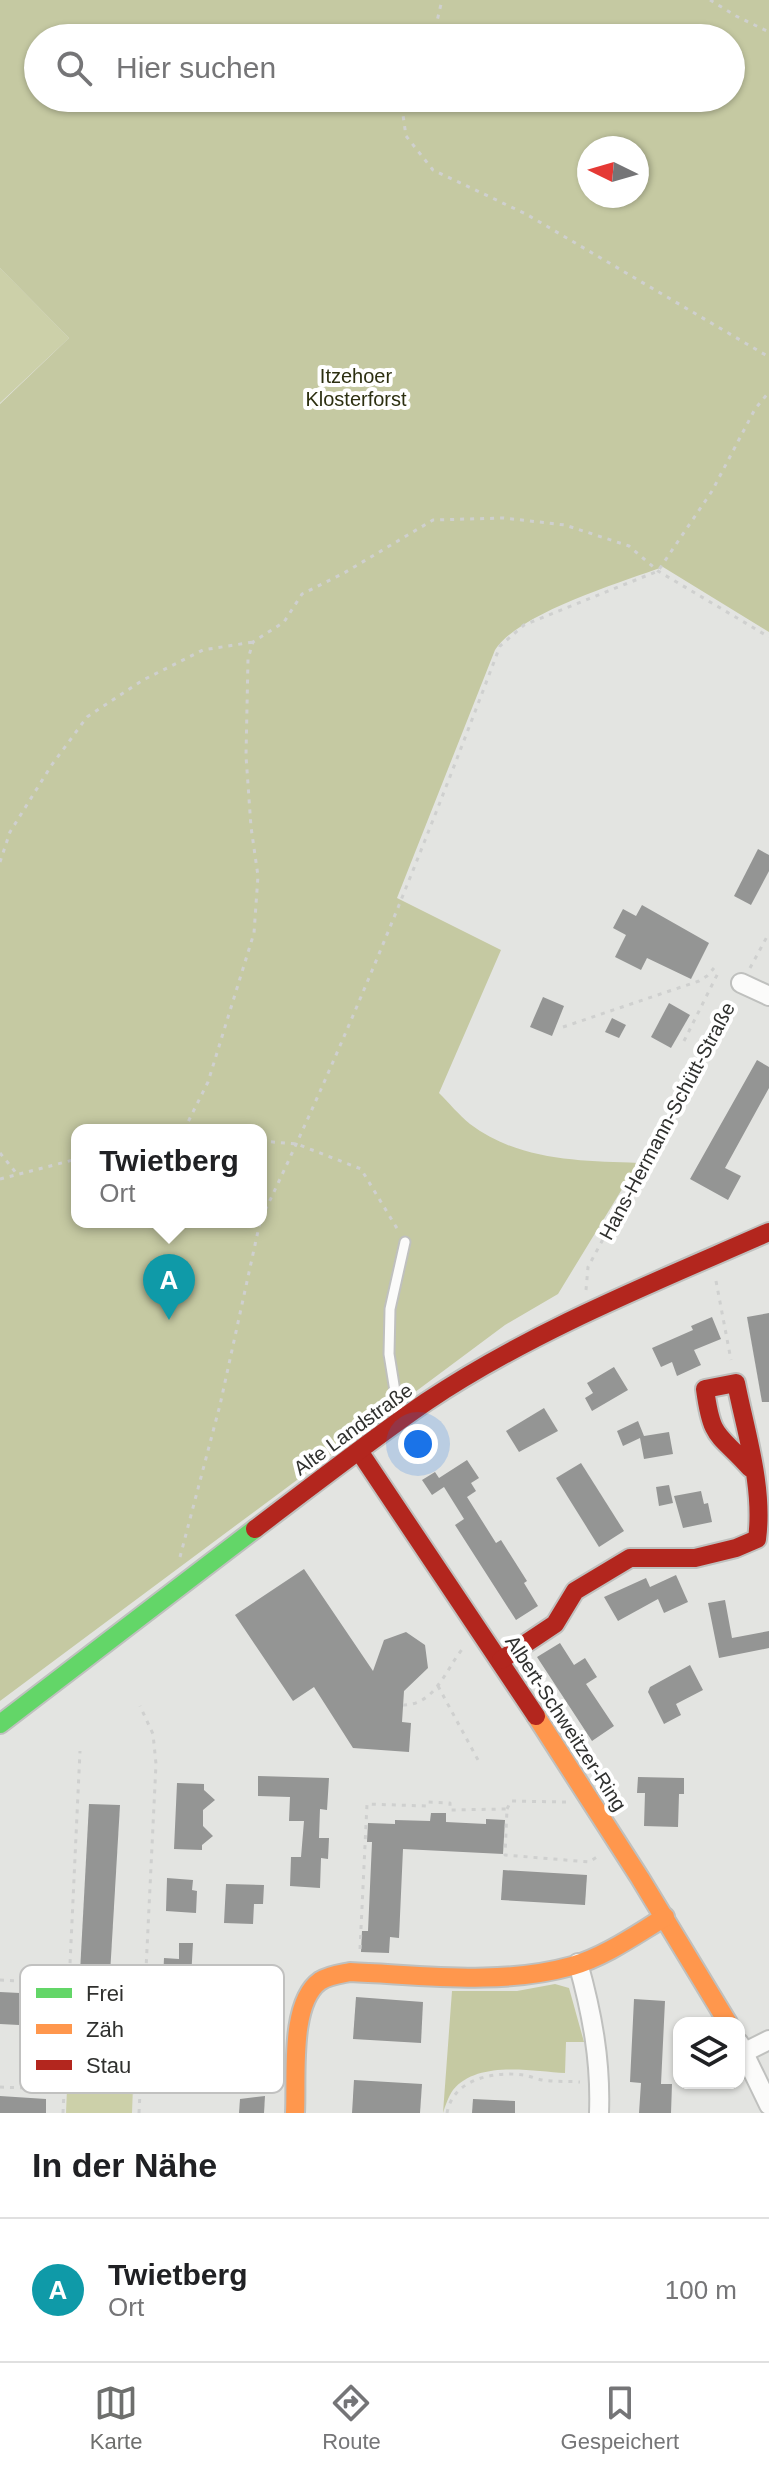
<!DOCTYPE html>
<html lang="de">
<head>
<meta charset="utf-8">
<style>
	:root { --surface:#fff; --page:#f6f6f6; --text:#202124; --muted:#757577; --line:#e0e0e0; --accent:#6e6f6d }
	body { margin:0; font-family:Helvetica,sans-serif; background:var(--page); color:var(--text) }
	.controls { position:absolute; right:24px; bottom:24px; display:grid; overflow:hidden; border-radius:16px; box-shadow:0 2px 6px #0004 }
	.controls button { width:72px; height:72px; display:grid; place-items:center; padding:0; border:0; border-bottom:2px solid var(--line); background:var(--surface); color:var(--text); font:40px sans-serif }
	.compass { position:absolute; left:577px; top:136px; width:72px; height:72px; border-radius:50%; background:var(--surface); box-shadow:0 2px 6px #0004; rotate:275deg }
	.you { position:absolute; left:418px; top:1444px; width:28px; height:28px; margin:-20px; border:6px solid #fff; border-radius:50%; background:#1a73e8; box-shadow:0 0 0 12px #1a73e833 }
	.badge { display:grid; place-items:center; width:52px; height:52px; border-radius:50%; background:var(--accent); color:#fff; font-size:26px; font-weight:700 }
	.pin { position:absolute; translate:-50% -66px; filter:drop-shadow(0 2px 4px #0008) }
	.pin::after { content:''; position:absolute; top:42px; width:28px; height:24px; background:inherit; clip-path:polygon(0 0,100% 0,50% 100%) }
	.popup { position:absolute; left:71px; top:1124px; width:196px; height:104px; box-sizing:border-box; display:grid; place-content:center; border-radius:16px; background:var(--surface); filter:drop-shadow(0 2px 6px #0005); font-size:26px; white-space:nowrap; color:var(--muted) }
	.popup b { font-size:30px; color:var(--text) }
	.popup::after { content:''; position:absolute; left:50%; top:100%; margin-left:-16px; border:16px solid transparent; border-top-color:var(--surface) }
	.list { margin:0; padding:0; list-style:none }
	h2 { display:flex; justify-content:space-between; align-items:center; height:104px; margin:0; padding:0 32px; font-size:34px }
	h2 small { font-size:26px; font-weight:400; color:var(--muted) }
	.list li { display:grid; grid-template-columns:52px 1fr auto; gap:24px; align-items:center; box-sizing:border-box; height:144px; padding:0 32px; border-top:2px solid var(--line) }
	.list b { display:block; font-size:30px; white-space:nowrap }
	.list p { margin:0; font-size:26px; white-space:nowrap; color:var(--muted) }
	.list em { font-size:26px; font-style:normal; color:var(--muted) }
	.icon { flex:none; width:44px; height:44px; fill:none; stroke:currentColor; stroke-width:2; stroke-linecap:round; stroke-linejoin:round }
	.map { position:relative; flex:none; width:769px; height:2113px; overflow:hidden }
	.search { position:absolute; background:var(--surface); box-shadow:0 2px 6px #0004; left:24px; right:24px; top:24px; height:88px; display:flex; align-items:center; gap:20px; box-sizing:border-box; padding:0 28px; border-radius:44px; color:var(--muted); font-size:30px }
	.sheet { height:248px; background:var(--surface) }
	nav { display:flex; justify-content:space-around; align-items:center; box-sizing:border-box; height:112px; border-top:2px solid var(--line); background:var(--surface); font-size:22px; color:var(--muted) }
	nav a { display:grid; justify-items:center; gap:4px }
	nav .on { color:var(--accent) }
	.map>svg:first-child { display:block }
	.green { fill:#ccd0a9 }
	.forest { fill:#c5c9a2; fill-rule:evenodd }
	.building { fill:#949594 }
	.lines { fill:none; stroke-linecap:round; stroke-linejoin:round }
	.lane-casing { stroke:#bfc0be; stroke-width:13 }
	.street-casing { stroke:#bfc0be; stroke-width:22 }
	.fast-casing { stroke:#bfc0be; stroke-width:22 }
	.slow-casing { stroke:#bfc0be; stroke-width:22 }
	.jam-casing { stroke:#bfc0be; stroke-width:22 }
	.path { stroke:#cfd0cf; stroke-width:3; stroke-dasharray:4 6; stroke-linecap:butt }
	.lane { stroke:#fbfbfa; stroke-width:9 }
	.street { stroke:#fbfbfa; stroke-width:18 }
	.fast { stroke:#63d668; stroke-width:18 }
	.slow { stroke:#ff974d; stroke-width:18 }
	.jam { stroke:#b3261e; stroke-width:18 }
	.labels { text-anchor:middle; dominant-baseline:central; stroke-width:8; stroke-linejoin:round; paint-order:stroke }
	.park-label { font-size:20px; fill:#2c2f10; stroke:#fff }
	.street-label { font-size:20px; fill:#2f302e; stroke:#fff }
	.key { fill:#fff; stroke:#c1c1c0; stroke-width:2 }
	.key-label { font-size:22px; fill:#2f302e }
</style>
</head>
<body>
<div class="map">
<svg width="769" height="2113" viewBox="0 0 769 2113">
	<rect width="100%" height="100%" fill="#e3e4e1"/>
	<g class="green">
		<polygon points="0,268 69,338 0,403"/>
		<polygon points="71,1995 120,1999 136,2009 132,2113 66,2113"/>
	</g>
	<g class="forest">
		<path d="M0 0H769V632L663 567C621 582 517 614 495 650L397 898 501 950 439 1093C449 1103 459 1115 470 1124 519 1161 580 1161 638 1163L558 1294 505 1325 0 1701V404L69 338 0 268ZM38 38H731V98H38ZM589 148H637V196H589ZM77 1130H261V1222H77Z"/>
		<path d="M555 1984 569 1988 584 2042H566L565 2073C532 2071 477 2060 453 2090 448 2097 445 2107 443 2113L452 1991H517Z"/>
	</g>
	<g class="building">
		<polygon points="758,849 769,855 769,871 751,905 734,896"/>
		<polygon points="642,905 709,943 691,979 647,958 641,970 615,957 626,935 613,928 623,909 636,916"/>
		<polygon points="543,997 564,1006 552,1036 530,1027"/>
		<polygon points="669,1003 690,1015 671,1048 651,1037"/>
		<polygon points="612,1018 626,1025 619,1038 605,1032"/>
		<polygon points="757,1060 769,1067 769,1088 725,1168 741,1176 728,1200 690,1179"/>
		<polygon points="769,1313 769,1402 762,1402 747,1317"/>
		<polygon points="712,1317 721,1339 694,1350 701,1365 677,1376 672,1362 661,1367 652,1348 693,1330 691,1326"/>
		<polygon points="614,1367 628,1390 592,1411 585,1398 593,1393 587,1383"/>
		<polygon points="544,1408 558,1431 519,1452 506,1431"/>
		<polygon points="638,1421 644,1436 669,1432 673,1454 644,1459 640,1438 623,1446 617,1431"/>
		<polygon points="467,1460 479,1478 471,1483 476,1491 467,1497 496,1543 501,1540 527,1581 524,1583 538,1606 516,1620 455,1525 464,1519 444,1487 432,1495 422,1480 435,1472 439,1478"/>
		<polygon points="581,1463 624,1531 599,1547 556,1478"/>
		<polygon points="669,1485 673,1503 659,1506 656,1487"/>
		<polygon points="701,1491 704,1504 708,1503 712,1522 683,1528 674,1496"/>
		<polygon points="304,1569 373,1671 384,1640 406,1632 425,1645 428,1668 404,1691 402,1722 411,1723 409,1752 353,1748 314,1687 293,1701 235,1615"/>
		<polygon points="676,1575 688,1602 664,1613 658,1599 618,1621 604,1597 646,1578 650,1587"/>
		<polygon points="725,1600 732,1638 769,1631 769,1648 719,1658 708,1603"/>
		<polygon points="560,1643 574,1665 585,1658 597,1677 586,1684 614,1726 592,1741 537,1657"/>
		<polygon points="690,1665 703,1690 676,1704 681,1715 664,1724 648,1692 650,1687"/>
		<polygon points="258,1776 329,1778 327,1810 320,1809 319,1838 329,1838 328,1859 321,1858 320,1888 290,1886 291,1857 301,1857 304,1821 289,1821 290,1797 258,1796"/>
		<polygon points="638,1777 684,1778 684,1794 679,1794 678,1827 644,1826 645,1793 637,1793"/>
		<polygon points="177,1783 204,1784 204,1790 215,1800 203,1810 203,1826 213,1836 202,1845 202,1850 174,1849"/>
		<polygon points="89,1804 120,1805 110,1974 80,1972"/>
		<polygon points="431,1813 446,1813 446,1822 486,1824 486,1819 505,1820 503,1854 403,1849 399,1938 390,1937 389,1953 361,1952 362,1931 368,1931 372,1842 367,1842 368,1823 395,1824 395,1820 430,1821"/>
		<polygon points="503,1870 587,1875 585,1905 501,1900"/>
		<polygon points="167,1878 193,1880 192,1890 197,1891 196,1913 166,1911"/>
		<polygon points="226,1884 264,1885 263,1904 254,1904 253,1924 224,1923"/>
		<polygon points="179,1943 193,1943 190,1996 183,1996 182,2003 162,2001 164,1958 179,1959"/>
		<polygon points="223,1966 251,1967 249,2011 221,2009"/>
		<polygon points="0,1992 59,1995 57,2027 0,2024"/>
		<polygon points="356,1997 423,2002 421,2043 353,2039"/>
		<polygon points="634,1999 665,2001 661,2084 672,2084 671,2113 639,2113 641,2083 630,2082"/>
		<polygon points="250,2008 264,2009 263,2032 248,2031"/>
		<polygon points="161,2032 189,2033 188,2053 180,2052 179,2076 158,2075"/>
		<polygon points="220,2037 248,2039 247,2058 239,2058 238,2082 217,2080"/>
		<polygon points="354,2080 422,2084 420,2113 352,2113"/>
		<polygon points="0,2096 46,2099 46,2113 0,2113"/>
		<polygon points="265,2096 264,2113 239,2113 240,2099"/>
		<polygon points="473,2099 515,2101 515,2113 472,2113"/>
	</g>
	<g class="lines">
		<defs>
			<polyline id="lane" points="399,1416 389,1354 390,1309 405,1242"/>
			<g id="street">
				<polyline points="741,983 769,996"/>
				<path d="M578 1963C592 2013 601 2061 599 2113"/>
				<polyline points="739,2043 769,2105"/>
				<polyline points="745,2052 769,2040"/>
			</g>
			<polyline id="fast" points="0,1724 255,1529"/>
			<g id="slow">
				<polyline points="536,1716 640,1878 728,2023"/>
				<path d="M295 2113C297 2078 289 2003 320 1981 329 1975 340 1974 350 1972 423 1975 500 1986 572 1966 606 1956 635 1935 665 1917"/>
			</g>
			<g id="jam">
				<polyline points="359,1451 536,1716"/>
				<path d="M255 1529C312 1486 368 1442 426 1402 532 1331 653 1283 769 1232"/>
				<path d="M501 1660 555 1624 575 1591 630 1558H695L736 1548 757 1539C764 1488 746 1433 736 1383L705 1389C712 1441 718 1432 750 1468"/>
			</g>
		</defs>
		<use href="#lane" class="lane-casing"/>
		<use href="#street" class="street-casing"/>
		<use href="#fast" class="fast-casing"/>
		<use href="#slow" class="slow-casing"/>
		<use href="#jam" class="jam-casing"/>
		<g class="path">
			<polyline points="710,0 736,16 769,32"/>
			<polyline points="433,38 442,0"/>
			<polyline points="408,98 402,108 406,136 433,170 526,214 769,357"/>
			<polyline points="0,862 10,832 51,766 87,717 143,680 203,650 253,642"/>
			<polyline points="750,968 769,933"/>
			<polyline points="563,1027 699,981 707,976 714,968"/>
			<polyline points="684,1041 719,971"/>
			<polyline points="184,1130 208,1082 254,933 258,876 251,827 246,756 248,659 253,642 284,622 302,594 344,573 433,520 504,518 565,525 629,546 658,571 769,637"/>
			<polyline points="261,1141 297,1144 361,1169 398,1230"/>
			<polyline points="0,1153 17,1174"/>
			<polyline points="0,1179 77,1159"/>
			<path d="M261 1219C351 1032 427 839 500 646L524 625 658 571 712 491 755 409 769 392"/>
			<polyline points="716,1281 731,1360"/>
			<polyline points="586,1290 588,1267 733,999"/>
			<polyline points="180,1557 220,1405 260,1222"/>
			<polyline points="438,1686 478,1760"/>
			<path d="M403 1705C436 1705 446 1668 464 1647"/>
			<polyline points="507,1809 511,1801 566,1802"/>
			<polyline points="360,1949 367,1804 426,1806 427,1802 450,1803 450,1810 507,1809 505,1855 589,1862 600,1855"/>
			<polyline points="0,1980 70,1984"/>
			<polyline points="0,2087 140,2093"/>
			<polyline points="63,2113 80,1751"/>
			<polyline points="139,2113 156,1764 153,1734 140,1706"/>
			<path d="M447 2113C453 2079 493 2071 524 2075 530 2076 536 2079 542 2080 554 2082 567 2081 580 2082"/>
		</g>
		<use href="#lane" class="lane"/>
		<use href="#street" class="street"/>
		<use href="#fast" class="fast"/>
		<use href="#slow" class="slow"/>
		<use href="#jam" class="jam"/>
	</g>
	<g class="labels">
		<g class="park-label">
			<text x="356" y="376">Itzehoer<tspan x="356" dy="23">Klosterforst</tspan></text>
		</g>
		<g class="street-label">
			<text transform="translate(667 1121) rotate(-62)">Hans-Hermann-Schütt-Straße</text>
			<text transform="translate(353 1429) rotate(-36)">Alte Landstraße</text>
			<text transform="translate(566 1723) rotate(57)">Albert-Schweitzer-Ring</text>
		</g>
	</g>
	<rect x="20" y="1965" width="264" height="128" rx="12" class="key"/>
	<rect x="36" y="1988" width="36" height="10" fill="#63d668"/>
	<rect x="36" y="2024" width="36" height="10" fill="#ff974d"/>
	<rect x="36" y="2060" width="36" height="10" fill="#b3261e"/>
	<g class="key-label">
		<text x="86" y="2001">Frei</text>
		<text x="86" y="2037">Zäh</text>
		<text x="86" y="2073">Stau</text>
	</g>
</svg>
<div class="controls">
<button><svg class="icon" aria-label="layers" viewBox="0 0 24 24"><path d="M12 4l9 5-9 5-9-5zM3 14l9 5 9-5"/></svg></button>
</div>
<svg class="compass" viewBox="-18 -18 36 36"><path d="M0-13l5 13h-10z" fill="#e53935"/><path d="M0 13l5-13h-10z" fill="#757577"/></svg>
<div class="you"></div>
<div class="pin badge" style="left:169px;top:1320px;background:#0f9aa8">A</div>
<div class="popup"><b>Twietberg</b>Ort</div>
<div class="search"><svg class="icon" aria-label="search" viewBox="0 0 24 24"><circle cx="10" cy="10" r="6"/><path d="M15 15l6 6"/></svg>Hier suchen</div>
</div>
<section class="sheet">
<h2>In der Nähe<small></small></h2>
<ul class="list">
<li><span class="badge" style="background:#0f9aa8">A</span><div><b>Twietberg</b><p>Ort</p></div><em>100 m</em></li>
</ul>
</section>
<nav>
<a class="on"><svg class="icon" aria-label="map" viewBox="0 0 24 24"><path d="M3 6l6-2 6 2 6-2v14l-6 2-6-2-6 2zM9 4v14M15 6v14"/></svg>Karte</a>
<a><svg class="icon" aria-label="directions" viewBox="0 0 24 24"><path d="M12 3l9 9-9 9-9-9zM9 14v-3h6M13 9l2 2-2 2"/></svg>Route</a>
<a><svg class="icon" aria-label="saved" viewBox="0 0 24 24"><path d="M7 4h10v16l-5-4-5 4z"/></svg>Gespeichert</a>
</nav>
</body>
</html>
